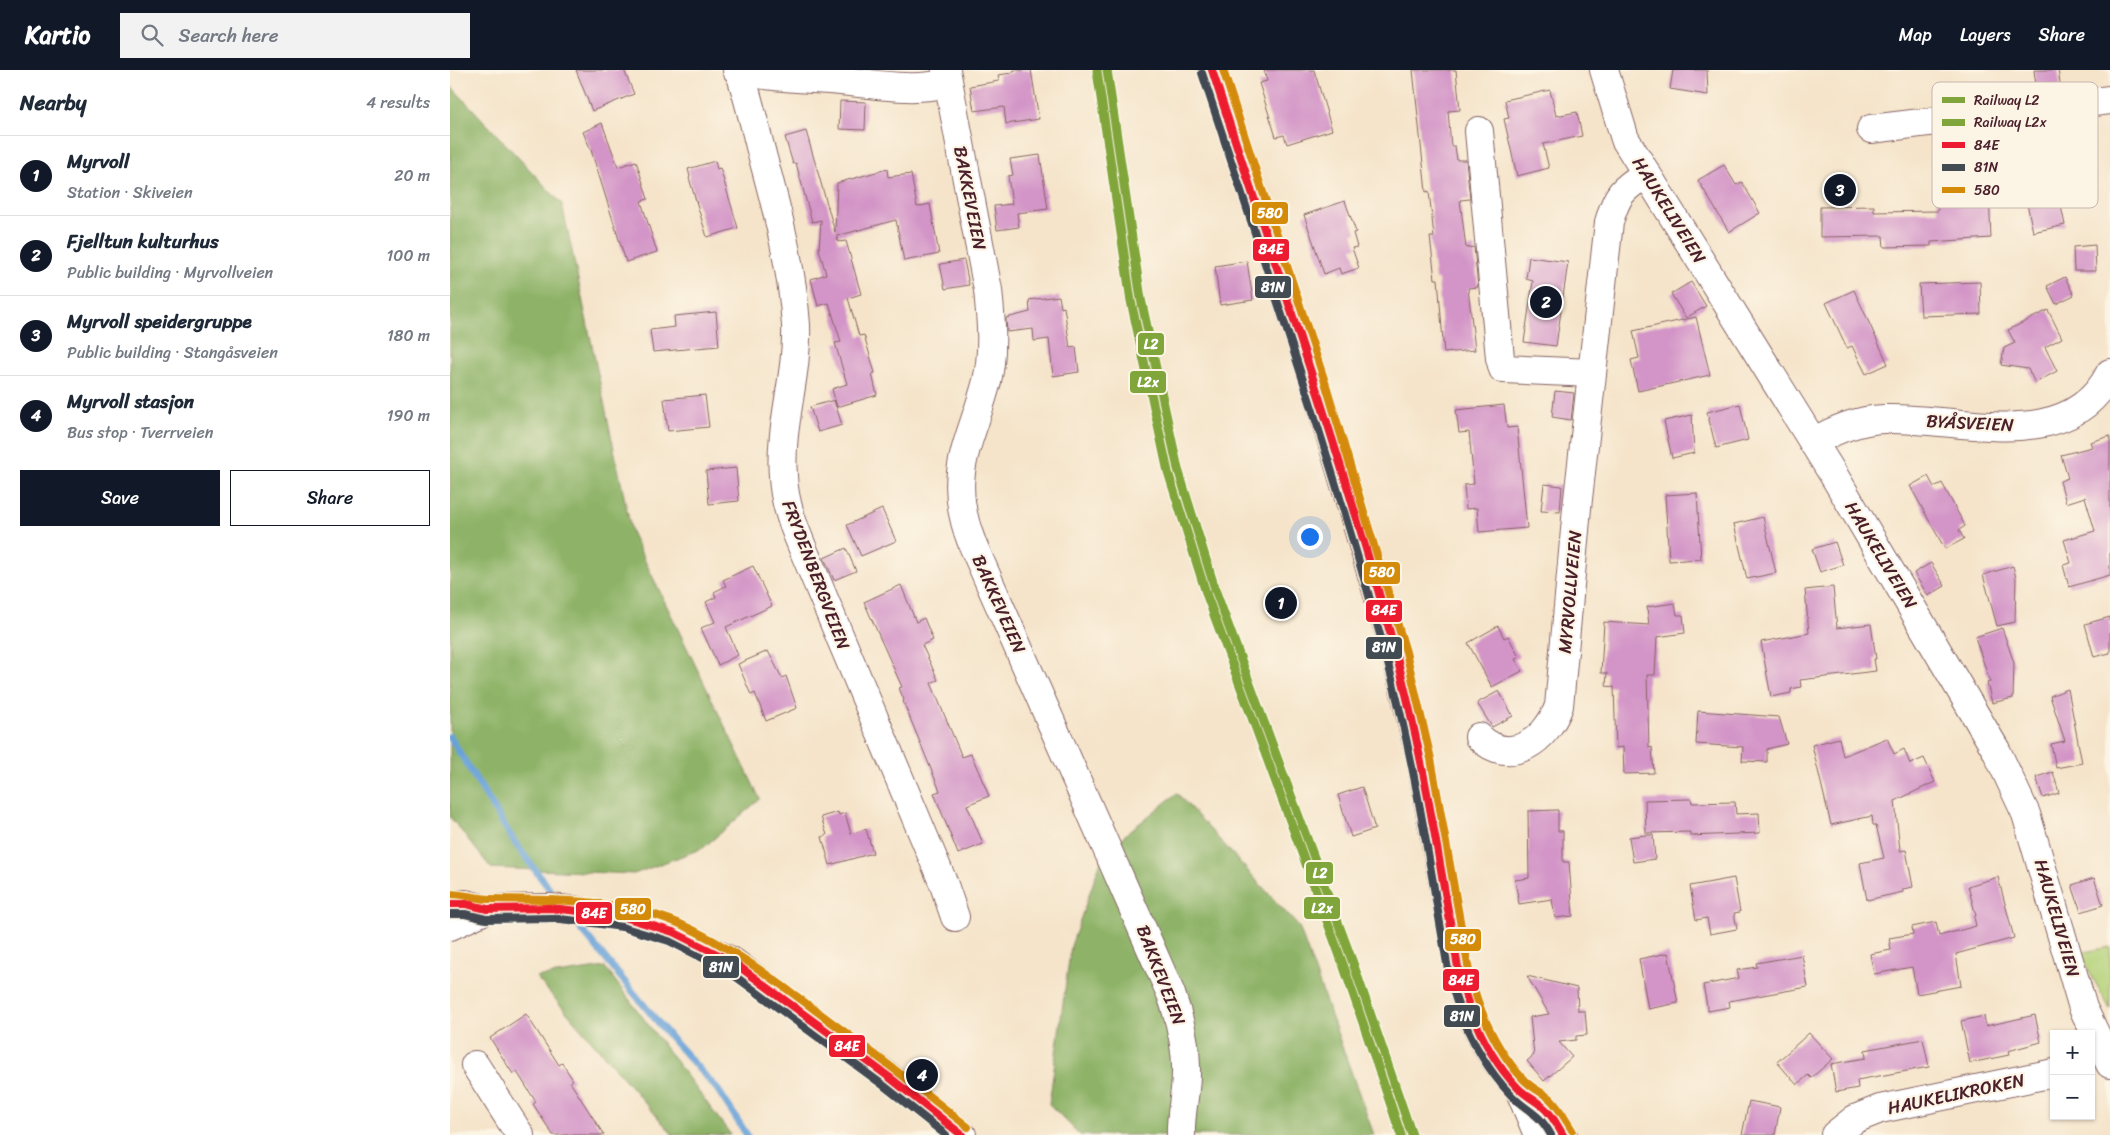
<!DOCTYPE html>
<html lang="en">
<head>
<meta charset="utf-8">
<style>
	:root { --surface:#fff; --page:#f2f2f3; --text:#1f2937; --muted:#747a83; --line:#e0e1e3; --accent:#111827 }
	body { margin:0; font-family:Sriracha,sans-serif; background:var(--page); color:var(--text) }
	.controls { position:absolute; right:15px; bottom:15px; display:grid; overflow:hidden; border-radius:0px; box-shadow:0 1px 4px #0004 }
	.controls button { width:45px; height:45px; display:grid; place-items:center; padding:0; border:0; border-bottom:1px solid var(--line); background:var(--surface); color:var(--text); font:25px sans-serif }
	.you { position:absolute; left:859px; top:466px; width:18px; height:18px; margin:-12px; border:4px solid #fff; border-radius:50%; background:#1a73e8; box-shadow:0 0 0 8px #1a73e833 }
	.badge { display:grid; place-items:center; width:32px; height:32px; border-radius:50%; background:var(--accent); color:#fff; font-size:16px; font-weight:700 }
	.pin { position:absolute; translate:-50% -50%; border:2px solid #fff; box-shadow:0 1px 5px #0006 }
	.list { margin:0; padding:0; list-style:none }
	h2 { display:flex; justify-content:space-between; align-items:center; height:65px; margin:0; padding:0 20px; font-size:21px }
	h2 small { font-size:16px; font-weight:400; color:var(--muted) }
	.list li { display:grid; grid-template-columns:32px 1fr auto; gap:15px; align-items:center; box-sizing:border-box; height:80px; padding:0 20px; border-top:1px solid var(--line) }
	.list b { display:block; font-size:19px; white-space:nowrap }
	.list p { margin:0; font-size:16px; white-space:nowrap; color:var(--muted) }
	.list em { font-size:16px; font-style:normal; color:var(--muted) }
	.actions { display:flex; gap:10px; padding:15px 20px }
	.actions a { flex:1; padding:11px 0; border:1px solid var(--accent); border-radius:0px; text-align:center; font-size:18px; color:var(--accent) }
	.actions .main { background:var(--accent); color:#fff }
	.icon { flex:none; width:28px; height:28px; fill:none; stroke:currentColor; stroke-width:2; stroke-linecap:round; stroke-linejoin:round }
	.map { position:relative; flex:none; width:1660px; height:1065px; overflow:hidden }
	header { display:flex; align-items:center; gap:30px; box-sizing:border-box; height:70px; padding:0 25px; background:var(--accent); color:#fff }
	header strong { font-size:24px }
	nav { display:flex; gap:28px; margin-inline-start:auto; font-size:18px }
	.search { width:350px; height:45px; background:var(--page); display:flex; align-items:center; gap:12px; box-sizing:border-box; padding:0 18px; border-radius:0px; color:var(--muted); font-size:19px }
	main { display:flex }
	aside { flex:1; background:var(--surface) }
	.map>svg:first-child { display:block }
	.green { fill:#b3d178; stroke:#7e7852 }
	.forest { fill:#8eb368; stroke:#6c694a }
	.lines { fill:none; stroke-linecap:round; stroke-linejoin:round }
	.stream { stroke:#67a2d8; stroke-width:7 }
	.building { fill:#d394c7 }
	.street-casing { stroke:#866463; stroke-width:30 }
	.secondary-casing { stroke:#866463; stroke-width:30 }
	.primary-casing { stroke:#866463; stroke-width:30 }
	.street { stroke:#fff; stroke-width:28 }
	.secondary { stroke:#fff; stroke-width:28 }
	.primary { stroke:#fff; stroke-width:28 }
	.bus-1-casing { stroke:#fcf5e5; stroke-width:11 }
	.bus-2-casing { stroke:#fcf5e5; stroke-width:11 }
	.bus-3-casing { stroke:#fcf5e5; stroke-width:11 }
	.bus-1 { stroke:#ed1b2f; stroke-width:8 }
	.bus-2 { stroke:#424a52; stroke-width:8 }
	.bus-3 { stroke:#d48b09; stroke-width:8 }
	.rail-1-casing { stroke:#fcf5e5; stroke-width:12 }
	.rail-2-casing { stroke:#fcf5e5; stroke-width:12 }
	.rail-1 { stroke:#80a53b; stroke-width:9 }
	.rail-2 { stroke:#80a53b; stroke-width:9 }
	.labels { text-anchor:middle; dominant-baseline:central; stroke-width:4.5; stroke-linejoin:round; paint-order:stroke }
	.street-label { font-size:18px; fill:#4a1f2b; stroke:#fcf5e5 }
	.key { fill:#fcf5e5; stroke:#c7b5ad; stroke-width:1 }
	.key-label { font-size:14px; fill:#4a1f2b }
	.line-badge { stroke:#fcf5e5; stroke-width:2 }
	.badge-label { font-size:14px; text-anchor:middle; font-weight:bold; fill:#fff }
</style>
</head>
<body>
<header>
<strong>Kartio</strong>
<div class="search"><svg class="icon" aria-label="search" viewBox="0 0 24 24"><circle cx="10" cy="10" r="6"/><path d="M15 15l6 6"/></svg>Search here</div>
<nav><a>Map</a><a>Layers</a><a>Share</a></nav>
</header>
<main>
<aside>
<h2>Nearby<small>4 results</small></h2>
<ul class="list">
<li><span class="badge">1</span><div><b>Myrvoll</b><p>Station · Skiveien</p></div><em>20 m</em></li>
<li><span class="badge">2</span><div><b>Fjelltun kulturhus</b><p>Public building · Myrvollveien</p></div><em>100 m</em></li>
<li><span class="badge">3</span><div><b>Myrvoll speidergruppe</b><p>Public building · Stangåsveien</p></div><em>180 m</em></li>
<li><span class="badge">4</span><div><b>Myrvoll stasjon</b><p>Bus stop · Tverrveien</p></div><em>190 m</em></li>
</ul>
<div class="actions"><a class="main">Save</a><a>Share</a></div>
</aside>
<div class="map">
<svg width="1660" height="1065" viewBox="0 0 1660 1065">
	<rect width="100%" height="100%" fill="#fcf5e5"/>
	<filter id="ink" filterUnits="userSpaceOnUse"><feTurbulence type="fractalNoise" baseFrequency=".02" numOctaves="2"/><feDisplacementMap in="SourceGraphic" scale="10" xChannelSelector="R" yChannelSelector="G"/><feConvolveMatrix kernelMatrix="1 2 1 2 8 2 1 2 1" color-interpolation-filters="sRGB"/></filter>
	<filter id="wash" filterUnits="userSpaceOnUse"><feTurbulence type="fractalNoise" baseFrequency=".0096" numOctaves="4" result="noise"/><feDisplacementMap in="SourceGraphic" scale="20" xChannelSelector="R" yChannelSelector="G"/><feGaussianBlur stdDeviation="1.12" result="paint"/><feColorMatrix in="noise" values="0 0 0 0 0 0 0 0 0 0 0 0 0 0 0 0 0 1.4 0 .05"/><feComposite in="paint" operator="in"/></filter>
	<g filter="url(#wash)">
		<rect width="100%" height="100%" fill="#f5e4ca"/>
		<polygon class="green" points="1660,877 1660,939 1629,883"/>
		<g class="forest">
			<polygon points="0,15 112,134 182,464 310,729 253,778 184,804 41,798 0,747"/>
			<polygon points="727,723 849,857 924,1065 630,1065 599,1034 621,876 654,782"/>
			<polygon points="155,897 281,1065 223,1065 86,907"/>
		</g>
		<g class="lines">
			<g class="stream">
				<polyline points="0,667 65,773 109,832"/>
				<polyline points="122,848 221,968 268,1020 297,1065"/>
			</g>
		</g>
		<g id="blocks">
			<g class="building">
				<polygon points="126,0 174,0 184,24 142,41"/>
				<polygon points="564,0 581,0 589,49 556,54 554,37 524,41 520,16 549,11 548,5 562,3"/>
				<polygon points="814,0 864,0 882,60 837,74 834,65 826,67 809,13 817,11"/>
				<polygon points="963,0 1006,0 1010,40 998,41 1001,76 1005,76 1007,90 1016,90 1020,129 1010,130 1016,178 1024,177 1028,217 1018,218 1025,280 994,283 988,209 985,209 980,167 984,167 979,121 976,122"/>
				<polygon points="1223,0 1257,0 1258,25 1220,19"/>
				<polygon points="1584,0 1608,0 1611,20 1587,23"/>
				<polygon points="1100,20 1106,46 1127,42 1132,66 1093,74 1099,98 1067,106 1054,49 1059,48 1055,30"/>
				<polygon points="390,31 416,32 415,60 389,59"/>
				<polygon points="152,53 168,97 186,91 198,129 191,131 207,182 176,192 141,80 133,62"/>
				<polygon points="356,61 385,162 387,113 437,99 438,107 461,104 467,137 480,134 489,184 454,191 446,150 387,166 388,172 396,171 411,224 398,228 409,266 414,265 425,303 422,304 427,325 387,337 382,319 397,314 385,273 391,272 379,233 368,236 361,209 376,204 369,179 371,150 362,152 346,93 343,94 335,67"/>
				<polygon points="1586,71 1590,85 1600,83 1615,155 1583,162 1565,76"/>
				<polygon points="590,85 598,139 567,143 569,157 547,160 544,136 562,134 558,106 563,105 560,89"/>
				<polygon points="265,91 267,99 270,98 288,158 257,167 239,108 240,107 238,99"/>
				<polygon points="1274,95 1286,115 1292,112 1310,143 1279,162 1248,110"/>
				<polygon points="1539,125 1541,168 1481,172 1481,176 1434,177 1433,166 1370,167 1370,137 1424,136 1424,142 1488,141 1487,128"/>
				<polygon points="895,131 906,162 903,163 907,177 902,178 909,198 891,204 889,198 874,204 854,145"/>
				<polygon points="1645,175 1646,201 1624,201 1623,177"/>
				<polygon points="1079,187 1118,192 1106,276 1074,272 1083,211 1076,209"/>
				<polygon points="514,190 519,215 495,219 490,194"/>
				<polygon points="797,191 803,230 770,235 765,196"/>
				<polygon points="1615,207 1624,225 1606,234 1597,216"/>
				<polygon points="1241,212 1256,236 1236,248 1221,224"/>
				<polygon points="1530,212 1531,244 1471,246 1469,214"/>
				<polygon points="1404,220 1438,294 1416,304 1402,276 1397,278 1376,233"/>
				<polygon points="609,226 611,238 614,237 620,278 626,277 629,302 603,306 599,269 584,271 583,259 557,262 556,248 580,242 579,230"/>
				<polygon points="1598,240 1612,268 1595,277 1607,301 1585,313 1578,299 1551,295 1554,278 1565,273 1558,260"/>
				<polygon points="266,242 269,276 203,282 200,260 225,257 224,246"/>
				<polygon points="1246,247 1260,305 1188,321 1181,290 1189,288 1183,261"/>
				<polygon points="1105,321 1124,323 1121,350 1102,347"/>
				<polygon points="255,325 259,357 218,361 214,329"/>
				<polygon points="384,330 392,355 368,362 360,337"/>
				<polygon points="1290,334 1298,370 1266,378 1257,342"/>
				<polygon points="1054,335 1057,358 1067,357 1077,458 1029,462 1027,438 1016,439 1014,415 1024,414 1019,362 1009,363 1006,340"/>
				<polygon points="1242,345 1244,383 1222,388 1214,351"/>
				<polygon points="1660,366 1660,505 1619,517 1613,495 1621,493 1614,470 1645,461 1635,427 1616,433 1610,411 1618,408 1611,385 1642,377 1640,372"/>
				<polygon points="286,398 289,431 259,434 256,401"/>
				<polygon points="1478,406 1484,417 1492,413 1515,456 1509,460 1514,469 1495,479 1460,416"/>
				<polygon points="1094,414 1112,416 1110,442 1091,441"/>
				<polygon points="1247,423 1251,489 1219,491 1215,425"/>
				<polygon points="432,439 446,471 411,486 397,455"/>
				<polygon points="1313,447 1326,503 1297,509 1284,454"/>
				<polygon points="1385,472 1393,495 1370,502 1362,479"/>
				<polygon points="396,478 406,501 384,510 374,488"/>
				<polygon points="1481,493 1495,516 1478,526 1464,503"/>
				<polygon points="303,496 322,536 276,557 288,585 268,595 251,558 265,552 256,532 266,527 264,522 276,516 273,510"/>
				<polygon points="1563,496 1566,508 1565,552 1547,556 1533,505"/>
				<polygon points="451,515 466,552 474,548 483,570 472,575 488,610 481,613 512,687 521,684 539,726 517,735 533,774 508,784 484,723 490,721 453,631 454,630 449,618 452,617 414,532"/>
				<polygon points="1383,517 1387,558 1421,554 1426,589 1424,589 1426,601 1350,610 1351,617 1341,619 1341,623 1321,627 1311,572 1359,563 1355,520"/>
				<polygon points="1225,533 1227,545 1233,545 1235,563 1207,567 1205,605 1197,605 1199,678 1202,677 1204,703 1174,704 1173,677 1166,678 1164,617 1156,616 1157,603 1151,603 1154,552 1199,555 1197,537"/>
				<polygon points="1660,547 1660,583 1644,587 1635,554"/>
				<polygon points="1048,556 1054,568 1058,566 1069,587 1065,589 1072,601 1042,617 1018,573"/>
				<polygon points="1552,558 1564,593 1563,628 1542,633 1537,613 1540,612 1525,567"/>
				<polygon points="318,581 332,608 336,606 347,638 316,651 305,623 301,625 288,594"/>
				<polygon points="1618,619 1632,693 1606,698 1601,674 1615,671 1600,626"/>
				<polygon points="1049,621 1063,646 1042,657 1027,633"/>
				<polygon points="1248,641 1329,647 1337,674 1317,679 1317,692 1292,691 1293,677 1246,674"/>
				<polygon points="1389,668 1393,686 1437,668 1444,684 1454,679 1460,694 1474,688 1485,712 1445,731 1450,781 1456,780 1463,817 1453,819 1453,822 1417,830 1410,793 1434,788 1426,755 1423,755 1422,746 1381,755 1362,675"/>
				<polygon points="1603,702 1609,723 1593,728 1586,707"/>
				<polygon points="912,717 925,759 901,767 888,725"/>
				<polygon points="1241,729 1242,733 1285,732 1286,744 1309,743 1310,763 1240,766 1240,762 1196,763 1195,730"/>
				<polygon points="1108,740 1108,761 1113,761 1113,792 1119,792 1123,846 1105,848 1102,829 1069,834 1065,810 1079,808 1078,741"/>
				<polygon points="388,742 389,745 395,743 401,764 416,759 423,783 380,795 372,767 377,765 371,747"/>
				<polygon points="1195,765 1203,765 1205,789 1183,792 1179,767"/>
				<polygon points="1548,807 1564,868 1506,884 1511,916 1467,924 1462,897 1424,904 1420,884 1441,880 1439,868 1463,864 1462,857 1486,852 1489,866 1526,856 1524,847 1526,846 1518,816"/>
				<polygon points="1284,808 1290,842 1284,843 1287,859 1260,864 1257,848 1246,850 1240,816"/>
				<polygon points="1644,808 1653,835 1631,842 1622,815"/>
				<polygon points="1218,883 1228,933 1198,939 1189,889"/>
				<polygon points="1352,885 1358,917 1279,931 1280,937 1258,941 1253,915 1289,908 1287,900 1307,897 1306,893"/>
				<polygon points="1077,906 1127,918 1128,941 1135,941 1137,965 1126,966 1126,970 1109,972 1122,987 1094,1011 1077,991 1084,985 1080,947 1099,944"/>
				<polygon points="76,944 109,995 112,993 123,1010 120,1012 154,1065 103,1065 83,1034 86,1032 67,1002 63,1004 40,968"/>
				<polygon points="1585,945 1591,972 1558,981 1559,985 1520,993 1511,951 1534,946 1536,956"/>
				<polygon points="1359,963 1383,989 1361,1008 1358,1005 1347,1015 1327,992"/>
				<polygon points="1473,969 1479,997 1407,1010 1408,1018 1386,1022 1381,994 1416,988 1415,980"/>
				<polygon points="1299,1031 1330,1037 1325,1065 1292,1065"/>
			</g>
		</g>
	</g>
	<g filter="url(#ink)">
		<use href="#blocks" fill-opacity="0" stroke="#866463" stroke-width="1"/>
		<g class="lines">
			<defs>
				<g id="street">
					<path d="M287 0C321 8 356 8 391 11 426 14 462 22 497 13"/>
					<path d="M289 0C299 29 305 58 313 88 328 143 342 198 346 255 348 306 329 356 333 406 334 434 345 460 356 486L493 812 505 847"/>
					<path d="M496 0 538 220C541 250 544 281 537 311 520 376 495 404 522 473L721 924C730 950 737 976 736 1003 736 1025 730 1044 731 1065"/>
					<polyline points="1154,0 1175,69 1386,409 1546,680 1576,744 1633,938 1660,994"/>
					<polyline points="1421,59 1660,30"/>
					<polyline points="1029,61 1050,288 1053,299 1142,303"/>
					<path d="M1363 372C1386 359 1408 350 1434 349 1509 346 1618 387 1660 303"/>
					<path d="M1029 667C1061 698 1097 669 1109 636L1127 438 1159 152C1167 124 1172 119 1196 104"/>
					<polyline points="25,995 70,1065"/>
					<polyline points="1385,1065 1405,1049 1430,1039 1604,1003"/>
				</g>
				<g id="secondary">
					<polyline points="0,834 16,834 37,839 100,838 129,841 174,847 223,862 283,892 439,1007 512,1065"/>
					<polyline points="0,856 37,839"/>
				</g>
				<g id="primary">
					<path d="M762 0 865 315 946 585 971 691 1009 903C1019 946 1037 986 1068 1018 1076 1027 1088 1031 1096 1039 1103 1046 1108 1057 1113 1065"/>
					<polyline points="1069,1019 1088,1065"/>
				</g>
			</defs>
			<use href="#street" class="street-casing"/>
			<use href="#secondary" class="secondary-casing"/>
			<use href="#primary" class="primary-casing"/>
			<use href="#street" class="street"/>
			<use href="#secondary" class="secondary"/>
			<use href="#primary" class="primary"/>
			<defs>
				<g id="bus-1">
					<path d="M762 0C825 194 892 387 946 584 974 689 990 797 1009 903 1020 946 1037 986 1068 1018 1076 1026 1085 1030 1093 1037 1102 1044 1107 1055 1113 1065"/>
					<polyline points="0,834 16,834 37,839 100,838 129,841 174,847 223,862 283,892 439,1007 512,1065"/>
				</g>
				<g id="bus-2">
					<path d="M752 3C816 197 882 390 936 586 965 691 980 799 999 905 1010 949 1029 991 1061 1025 1077 1042 1088 1041 1101 1065"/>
					<polyline points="0,844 15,844 36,849 100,848 128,851 172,857 219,871 278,901 433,1015 496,1065"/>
				</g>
				<g id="bus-3">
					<path d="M773 0 875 312 956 582 981 689 1019 901C1029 942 1045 979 1074 1010 1082 1018 1091 1022 1099 1028 1109 1037 1115 1049 1122 1060"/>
					<path d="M0 824C14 824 27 829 41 829 104 830 168 828 228 853 278 875 321 907 365 940 417 978 468 1017 518 1057"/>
				</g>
			</defs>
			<use href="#bus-1" class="bus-1-casing"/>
			<use href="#bus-2" class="bus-2-casing"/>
			<use href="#bus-3" class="bus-3-casing"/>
			<use href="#bus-1" class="bus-1"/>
			<use href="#bus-2" class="bus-2"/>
			<use href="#bus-3" class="bus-3"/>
			<defs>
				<polyline id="rail-1" points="657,0 691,229 728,399 766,522 903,893 962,1065"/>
				<polyline id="rail-2" points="647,1 681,231 718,402 757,526 894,897 951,1065"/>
			</defs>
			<use href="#rail-1" class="rail-1-casing"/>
			<use href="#rail-2" class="rail-2-casing"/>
			<use href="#rail-1" class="rail-1"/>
			<use href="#rail-2" class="rail-2"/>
		</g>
	</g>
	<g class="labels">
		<g class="street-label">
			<text transform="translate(520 128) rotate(79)">BAKKEVEIEN</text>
			<text transform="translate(1219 140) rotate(58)">HAUKELIVEIEN</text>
			<text transform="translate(1520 353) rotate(3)">BYÅSVEIEN</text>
			<text transform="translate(1431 485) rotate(59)">HAUKELIVEIEN</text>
			<text transform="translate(366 505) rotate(69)">FRYDENBERGVEIEN</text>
			<text transform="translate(1120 522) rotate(-85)">MYRVOLLVEIEN</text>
			<text transform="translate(549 534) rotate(66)">BAKKEVEIEN</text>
			<text transform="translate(1607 848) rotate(74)">HAUKELIVEIEN</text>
			<text transform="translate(711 905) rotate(69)">BAKKEVEIEN</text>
			<text transform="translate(1506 1024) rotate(-12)">HAUKELIKROKEN</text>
		</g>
	</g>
	<rect x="1482" y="12" width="166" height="126" rx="8" class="key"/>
	<rect x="1492" y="27" width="23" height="6" fill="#80a53b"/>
	<rect x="1492" y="49" width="23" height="7" fill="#80a53b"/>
	<rect x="1492" y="72" width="23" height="6" fill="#ed1b2f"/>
	<rect x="1492" y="94" width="23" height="7" fill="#424a52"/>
	<rect x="1492" y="117" width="23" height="6" fill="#d48b09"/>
	<g class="key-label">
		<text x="1524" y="35">Railway L2</text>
		<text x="1524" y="57">Railway L2x</text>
		<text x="1524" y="80">84E</text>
		<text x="1524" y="102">81N</text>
		<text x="1524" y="125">580</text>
	</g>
	<g class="line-badge">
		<rect x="801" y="131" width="38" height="24" rx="5" fill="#d48b09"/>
		<rect x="802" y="168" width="38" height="24" rx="5" fill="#ed1b2f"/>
		<rect x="804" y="205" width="38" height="24" rx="5" fill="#424a52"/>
		<rect x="687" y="262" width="28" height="24" rx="5" fill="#80a53b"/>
		<rect x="679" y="300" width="38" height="24" rx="5" fill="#80a53b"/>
		<rect x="913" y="491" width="38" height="24" rx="5" fill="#d48b09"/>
		<rect x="915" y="529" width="38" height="24" rx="5" fill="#ed1b2f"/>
		<rect x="915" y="566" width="38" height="24" rx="5" fill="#424a52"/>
		<rect x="855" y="791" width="29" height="24" rx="5" fill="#80a53b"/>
		<rect x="853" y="826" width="38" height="24" rx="5" fill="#80a53b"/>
		<rect x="164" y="827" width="38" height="24" rx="5" fill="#d48b09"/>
		<rect x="125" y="831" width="38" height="24" rx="5" fill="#ed1b2f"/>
		<rect x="994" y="858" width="38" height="24" rx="5" fill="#d48b09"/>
		<rect x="252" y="885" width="38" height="24" rx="5" fill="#424a52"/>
		<rect x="992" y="898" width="38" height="24" rx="5" fill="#ed1b2f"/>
		<rect x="993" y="934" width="38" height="24" rx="5" fill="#424a52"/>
		<rect x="378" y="964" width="38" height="24" rx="5" fill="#ed1b2f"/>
	</g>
	<g class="badge-label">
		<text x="820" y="148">580</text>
		<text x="821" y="184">84E</text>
		<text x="823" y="222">81N</text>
		<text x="701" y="279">L2</text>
		<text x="698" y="317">L2x</text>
		<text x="932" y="507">580</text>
		<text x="934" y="545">84E</text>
		<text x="934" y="582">81N</text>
		<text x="870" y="808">L2</text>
		<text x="872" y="843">L2x</text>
		<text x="183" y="844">580</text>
		<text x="144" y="848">84E</text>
		<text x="1013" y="874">580</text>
		<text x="271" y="902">81N</text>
		<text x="1011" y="915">84E</text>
		<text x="1012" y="951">81N</text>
		<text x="397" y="981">84E</text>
	</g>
</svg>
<div class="controls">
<button>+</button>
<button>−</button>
</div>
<div class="you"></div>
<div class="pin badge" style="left:831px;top:533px">1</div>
<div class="pin badge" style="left:1096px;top:232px">2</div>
<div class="pin badge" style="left:1390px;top:120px">3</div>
<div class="pin badge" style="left:472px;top:1005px">4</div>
</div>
</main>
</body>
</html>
